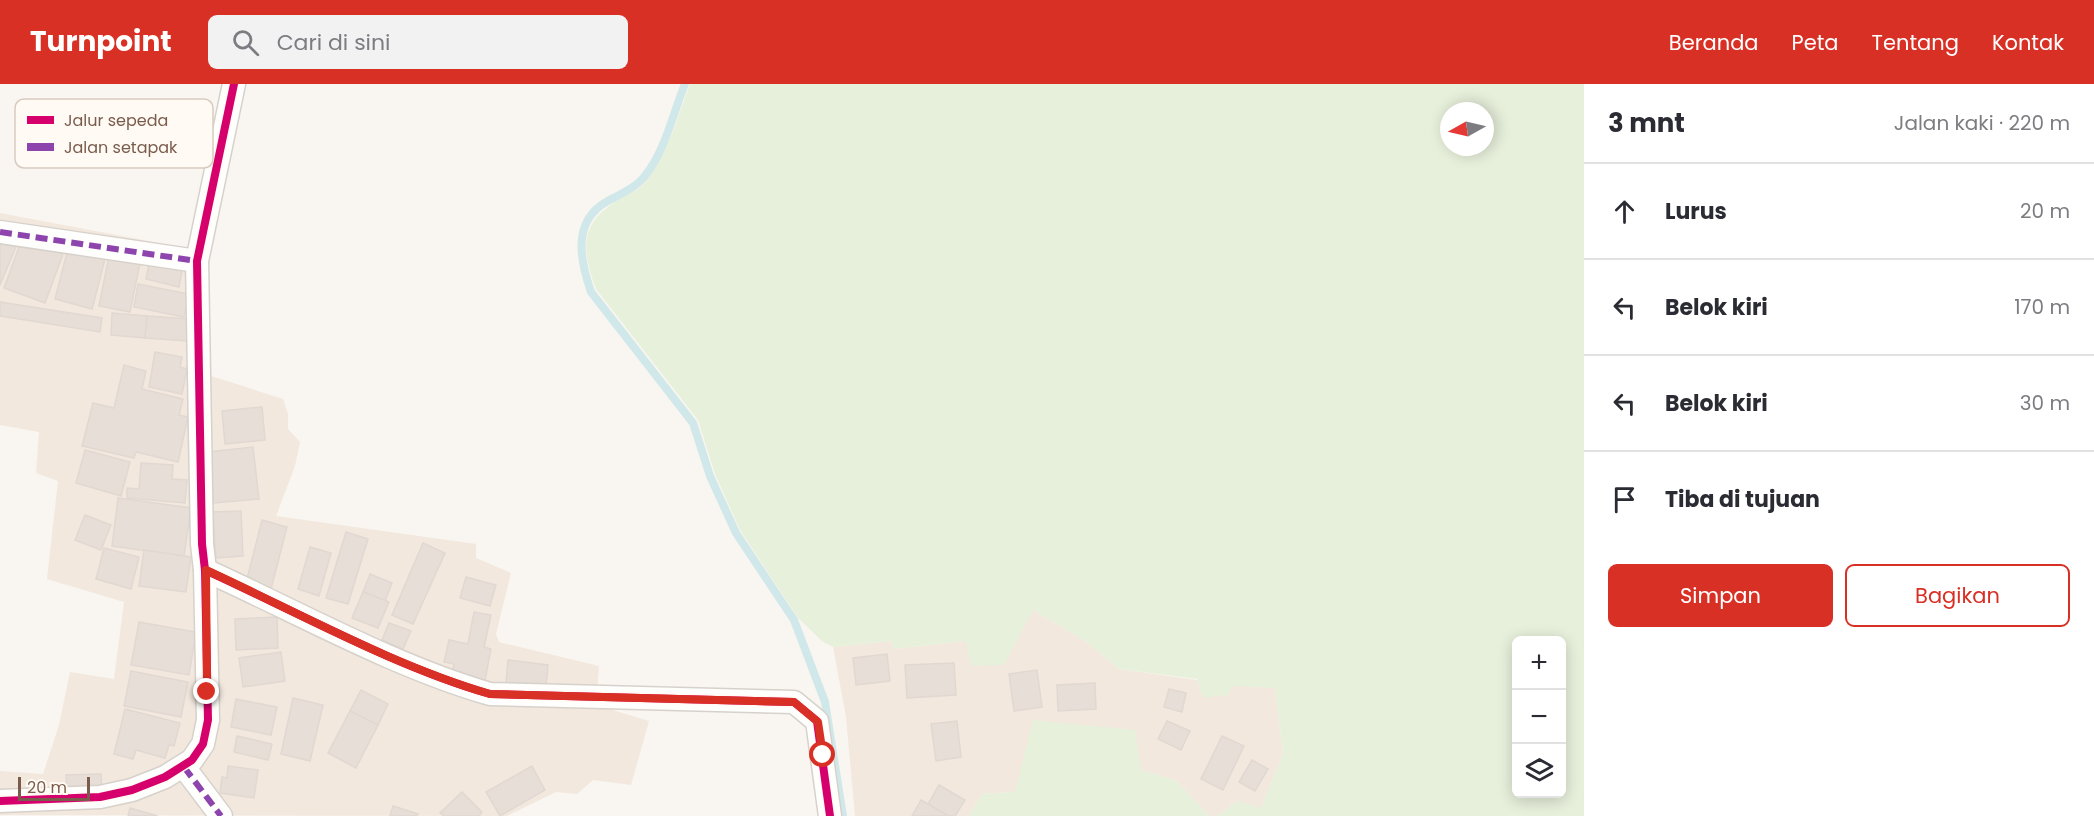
<!DOCTYPE html>
<html lang="id">
<head>
<meta charset="utf-8">
<style>
	:root { --surface:#fff; --page:#f2f2f3; --text:#2b2b33; --muted:#7c7c81; --line:#e1e1e2; --accent:#d93025 }
	body { margin:0; font-family:Poppins,sans-serif; background:var(--page); color:var(--text) }
	.controls { position:absolute; right:18px; bottom:18px; display:grid; overflow:hidden; border-radius:9px; box-shadow:0 3px 15px #0003 }
	.controls button { width:54px; height:54px; display:grid; place-items:center; padding:0; border:0; border-bottom:2px solid var(--line); background:var(--surface); color:var(--text); font:30px sans-serif }
	.compass { position:absolute; left:1440px; top:18px; width:54px; height:54px; border-radius:50%; background:var(--surface); box-shadow:0 3px 15px #0003; rotate:262deg }
	.scale { position:absolute; left:18px; bottom:15px; width:72px; box-sizing:border-box; padding-left:6px; border:3px solid #7a5c4d; border-top:0; font-size:16px; line-height:21px; white-space:nowrap; color:#7a5c4d; -webkit-text-stroke:4px #fffaf3; paint-order:stroke }
	.stop { position:absolute; width:18px; height:18px; margin:-14px; border:4px solid #d93025; border-radius:50%; background:#fff }
	.stop.end { background:#d93025; border-color:#fff; box-shadow:0 2px 6px #0008 }
	.list { margin:0; padding:0; list-style:none }
	h2 { display:flex; justify-content:space-between; align-items:center; height:78px; margin:0; padding:0 24px; font-size:26px }
	h2 small { font-size:20px; font-weight:400; color:var(--muted) }
	.list li { display:grid; grid-template-columns:39px 1fr auto; gap:18px; align-items:center; box-sizing:border-box; height:96px; padding:0 24px; border-top:2px solid var(--line) }
	.list b { display:block; font-size:22px; white-space:nowrap }
	.list em { font-size:20px; font-style:normal; color:var(--muted) }
	.actions { display:flex; gap:12px; padding:18px 24px }
	.actions a { flex:1; padding:14px 0; border:2px solid var(--accent); border-radius:9px; text-align:center; font-size:21px; color:var(--accent) }
	.actions .main { background:var(--accent); color:#fff }
	.icon { flex:none; width:33px; height:33px; fill:none; stroke:currentColor; stroke-width:2; stroke-linecap:round; stroke-linejoin:round }
	.map { position:relative; flex:none; width:1584px; height:732px; overflow:hidden }
	header { display:flex; align-items:center; gap:36px; box-sizing:border-box; height:84px; padding:0 30px; background:var(--accent); color:#fff }
	header strong { font-size:28px }
	nav { display:flex; gap:33px; margin-inline-start:auto; font-size:21px }
	.search { width:420px; height:54px; background:var(--page); display:flex; align-items:center; gap:15px; box-sizing:border-box; padding:0 21px; border-radius:9px; color:var(--muted); font-size:22px }
	main { display:flex }
	aside { flex:1; background:var(--surface) }
	.map>svg:first-child { display:block }
	.residential { fill:#f2e8de }
	.green { fill:#e7f0db; fill-rule:evenodd }
	.lines { fill:none; stroke-linecap:round; stroke-linejoin:round }
	.stream { stroke:#d0e8ea; stroke-width:8 }
	.building { fill:#e6ded7; stroke:#e2d8d2; stroke-width:1.5 }
	.street-casing { stroke:#d7d1cb; stroke-width:25 }
	.street { stroke:#fefefd; stroke-width:22 }
	.quiet { stroke:#8e44ad; stroke-width:6; stroke-dasharray:12 6; stroke-linecap:butt }
	.cycleway-casing { stroke:#fffaf3; stroke-width:11 }
	.cycleway { stroke:#d6006c; stroke-width:8 }
	.route { stroke:#d93025; stroke-width:8 }
	.key { fill:#fffaf3; stroke:#d7cbc1; stroke-width:1.5 }
	.key-label { font-size:16px; fill:#7a5c4d }
</style>
</head>
<body>
<header>
<strong>Turnpoint</strong>
<div class="search"><svg class="icon" aria-label="search" viewBox="0 0 24 24"><circle cx="10" cy="10" r="6"/><path d="M15 15l6 6"/></svg>Cari di sini</div>
<nav><a>Beranda</a><a>Peta</a><a>Tentang</a><a>Kontak</a></nav>
</header>
<main>
<div class="map">
<svg width="1584" height="732" viewBox="0 0 1584 732">
	<rect width="100%" height="100%" fill="#f9f5f0"/>
	<g class="residential">
		<polygon points="0,129 175,162 206,171 209,219 208,291 283,315 288,330 288,345 300,358 295,382 276,432 476,460 476,474 511,489 496,550 499,558 599,582 596,621 649,637 631,701 593,696 577,710 556,708 507,732 0,731 0,687 43,690 59,641 70,588 114,595 124,518 47,495 58,397 36,389 39,348 0,341"/>
		<polygon points="1033,526 1085,557 1119,585 1232,601 1275,604 1283,670 1261,725 1238,717 1217,732 1210,732 1175,696 1140,686 1015,708 982,710 969,732 855,732 846,633 833,563 892,557 894,565 965,557"/>
	</g>
	<g class="green">
		<path d="M690 0H1584V732H1217L1238 717 1261 724 1283 670 1275 604 1232 602 1228 611 1203 614 1197 595 1119 585 1085 557 1033 526 1004 581 971 582 965 557 894 565 892 557 833 563 822 557 798 534 740 446 715 390 698 336 596 205C581 164 579 139 620 115 631 109 642 104 649 93 669 66 678 31 690 0ZM1449 27H1485V63H1449ZM1516 556H1562V710H1516Z"/>
		<polygon points="1033,636 1135,646 1141,686 1175,696 1210,732 969,732 982,710 1015,708"/>
	</g>
	<g class="lines">
		<path class="stream" d="M685 0C673 29 665 68 644 93 635 104 619 111 606 118 572 138 580 176 591 208L693 339 710 392 736 449 794 536 825 618 843 732"/>
	</g>
	<g class="building">
		<polygon points="0,150 18,158 0,201"/>
		<polygon points="22,155 63,170 45,219 4,204"/>
		<polygon points="69,161 106,171 92,225 55,215"/>
		<polygon points="110,167 141,174 130,228 99,222"/>
		<polygon points="150,175 183,182 179,203 146,195"/>
		<polygon points="138,200 189,210 184,233 134,223"/>
		<polygon points="0,218 102,234 100,248 0,232"/>
		<polygon points="112,229 147,232 145,254 111,251"/>
		<polygon points="147,232 190,235 188,257 145,254"/>
		<polygon points="155,268 182,273 180,283 187,285 182,310 149,303"/>
		<polygon points="124,281 146,287 142,305 183,315 179,331 188,333 178,378 136,368 134,374 82,362 93,319 114,324"/>
		<polygon points="262,323 265,356 225,360 222,327"/>
		<polygon points="253,363 259,415 214,419 208,368"/>
		<polygon points="85,366 130,378 121,412 76,399"/>
		<polygon points="141,379 173,381 172,395 187,396 185,419 127,414 127,404 139,405"/>
		<polygon points="118,414 191,424 184,472 112,462"/>
		<polygon points="241,427 243,472 216,474 213,428"/>
		<polygon points="85,431 111,441 101,466 75,456"/>
		<polygon points="262,436 287,443 271,505 246,499"/>
		<polygon points="346,448 368,455 348,520 326,514"/>
		<polygon points="423,459 445,469 413,540 392,531"/>
		<polygon points="310,463 331,469 319,512 298,505"/>
		<polygon points="104,464 139,473 131,505 96,495"/>
		<polygon points="144,466 191,473 186,508 139,502"/>
		<polygon points="370,490 392,499 385,517 363,508"/>
		<polygon points="466,493 496,501 490,522 460,514"/>
		<polygon points="363,508 389,518 378,544 352,534"/>
		<polygon points="474,528 491,531 484,563 491,565 484,601 451,594 454,580 444,578 449,556 468,560"/>
		<polygon points="277,533 278,564 236,566 235,535"/>
		<polygon points="139,538 196,548 189,591 131,581"/>
		<polygon points="389,539 411,547 403,565 382,556"/>
		<polygon points="281,568 285,597 243,603 239,574"/>
		<polygon points="887,570 890,597 856,601 853,574"/>
		<polygon points="508,576 548,581 546,603 506,599"/>
		<polygon points="954,579 956,611 907,614 905,581"/>
		<polygon points="1037,586 1042,623 1014,627 1009,590"/>
		<polygon points="131,587 188,598 181,633 124,622"/>
		<polygon points="1095,599 1096,625 1058,627 1057,601"/>
		<polygon points="1169,605 1186,609 1182,628 1164,623"/>
		<polygon points="361,606 388,620 378,641 350,627"/>
		<polygon points="293,614 323,621 310,677 281,670"/>
		<polygon points="236,615 277,623 271,651 231,643"/>
		<polygon points="125,625 180,639 174,662 169,661 165,674 136,666 133,675 114,670"/>
		<polygon points="350,627 378,641 356,684 328,669"/>
		<polygon points="957,637 961,673 936,677 931,640"/>
		<polygon points="1167,637 1190,647 1181,666 1158,655"/>
		<polygon points="237,652 272,660 268,676 234,668"/>
		<polygon points="1222,652 1244,662 1223,706 1201,695"/>
		<polygon points="1252,676 1268,685 1255,707 1239,698"/>
		<polygon points="228,682 258,686 254,714 220,709 222,693 227,694"/>
		<polygon points="532,682 545,706 500,732 486,708"/>
		<polygon points="101,690 102,709 67,710 66,691"/>
		<polygon points="939,701 965,716 955,732 948,732 928,720"/>
		<polygon points="462,708 482,728 479,732 444,732 440,729"/>
		<polygon points="921,716 928,720 948,732 912,732"/>
		<polygon points="393,722 418,730 417,732 390,732"/>
		<polygon points="130,724 158,732 128,732"/>
	</g>
	<g class="lines">
		<defs>
			<g id="street">
				<polyline points="0,148 197,177"/>
				<path d="M205 486C298 528 393 582 490 610L794 618 817 637 830 732"/>
				<polyline points="184,683 221,732"/>
				<polyline points="0,717 100,713 132,706 165,693 192,676 203,660 208,636 205,486 202,460 197,177 234,0"/>
			</g>
		</defs>
		<use href="#street" class="street-casing"/>
		<use href="#street" class="street"/>
		<g class="quiet">
			<polyline points="0,148 197,177"/>
			<polyline points="184,683 221,732"/>
		</g>
		<defs>
			<g id="cycleway">
				<path d="M205 486C298 528 393 582 490 610L794 618 817 637 830 732"/>
				<polyline points="0,717 100,713 132,706 165,693 192,676 203,660 208,636 205,486 202,460 197,177 234,0"/>
			</g>
		</defs>
		<use href="#cycleway" class="cycleway-casing"/>
		<use href="#cycleway" class="cycleway"/>
	</g>
	<g class="lines">
		<path class="route" d="M207 608 206 486C297 528 394 582 490 610L794 618 818 638 823 671"/>
	</g>
	<rect x="15" y="15" width="198" height="69" rx="9" class="key"/>
	<rect x="27" y="32" width="27" height="8" fill="#d6006c"/>
	<rect x="27" y="59" width="27" height="8" fill="#8e44ad"/>
	<g class="key-label">
		<text x="64" y="42">Jalur sepeda</text>
		<text x="64" y="69">Jalan setapak</text>
	</g>
</svg>
<div class="controls">
<button>+</button>
<button>−</button>
<button><svg class="icon" aria-label="layers" viewBox="0 0 24 24"><path d="M12 4l9 5-9 5-9-5zM3 14l9 5 9-5"/></svg></button>
</div>
<svg class="compass" viewBox="-18 -18 36 36"><path d="M0-13l5 13h-10z" fill="#e53935"/><path d="M0 13l5-13h-10z" fill="#7c7c81"/></svg>
<div class="scale">20 m</div>
<div class="stop" style="left:823px;top:671px"></div>
<div class="stop end" style="left:207px;top:608px"></div>
</div>
<aside>
<h2>3 mnt<small>Jalan kaki · 220 m</small></h2>
<ul class="list">
<li><svg class="icon" aria-label="ahead" viewBox="0 0 24 24"><path d="M12 20V5M6 11l6-6 6 6"/></svg><div><b>Lurus</b></div><em>20 m</em></li>
<li><svg class="icon" aria-label="left" viewBox="0 0 24 24"><path d="M17 20v-9H6M10 6l-5 5 5 5"/></svg><div><b>Belok kiri</b></div><em>170 m</em></li>
<li><svg class="icon" aria-label="left" viewBox="0 0 24 24"><path d="M17 20v-9H6M10 6l-5 5 5 5"/></svg><div><b>Belok kiri</b></div><em>30 m</em></li>
<li><svg class="icon" aria-label="arrive" viewBox="0 0 24 24"><path d="M6 21V4h12l-3 4 3 4H6"/></svg><div><b>Tiba di tujuan</b></div></li>
</ul>
<div class="actions"><a class="main">Simpan</a><a>Bagikan</a></div>
</aside>
</main>
</body>
</html>
